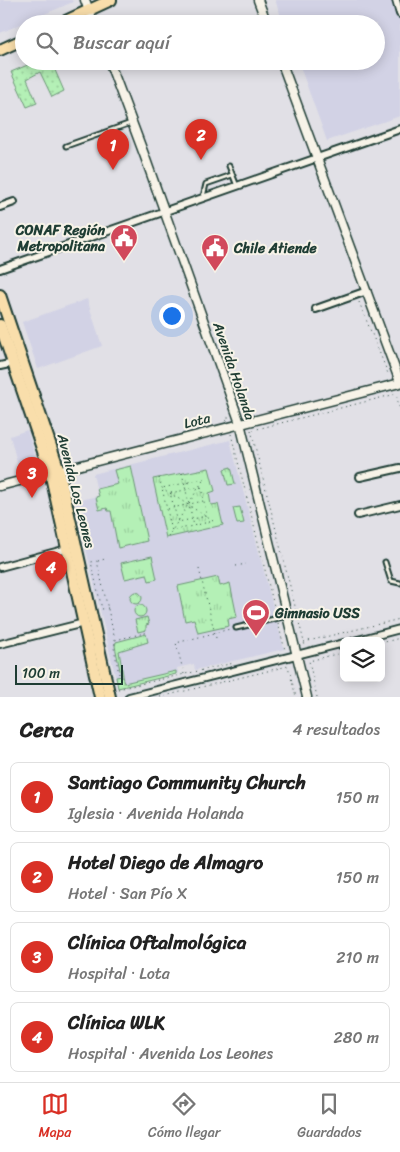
<!DOCTYPE html>
<html lang="es">
<head>
<meta charset="utf-8">
<style>
	:root { --surface:#fff; --page:#f6f6f6; --text:#222; --muted:#767676; --line:#e0e0e0; --accent:#d93025 }
	body { margin:0; font-family:Sriracha,sans-serif; background:var(--page); color:var(--text) }
	.controls { position:absolute; right:15px; bottom:15px; display:grid; overflow:hidden; border-radius:8px; box-shadow:0 2px 12px #0003 }
	.controls button { width:45px; height:45px; display:grid; place-items:center; padding:0; border:0; border-bottom:1px solid var(--line); background:var(--surface); color:var(--text); font:25px sans-serif }
	.scale { position:absolute; left:15px; bottom:12px; width:108px; box-sizing:border-box; padding-left:5px; border:2px solid #1f3d34; border-top:0; font-size:14px; line-height:18px; white-space:nowrap; color:#1f3d34; -webkit-text-stroke:4px #f7f3e8; paint-order:stroke }
	.you { position:absolute; left:171px; top:315px; width:18px; height:18px; margin:-12px; border:4px solid #fff; border-radius:50%; background:#1a73e8; box-shadow:0 0 0 8px #1a73e833 }
	.badge { display:grid; place-items:center; width:32px; height:32px; border-radius:50%; background:var(--accent); color:#fff; font-size:16px; font-weight:700 }
	.pin { position:absolute; translate:-50% -41px; filter:drop-shadow(0 1px 2px #0008) }
	.pin::after { content:''; position:absolute; top:26px; width:18px; height:15px; background:inherit; clip-path:polygon(0 0,100% 0,50% 100%) }
	.list { margin:0; padding:0; list-style:none }
	h2 { display:flex; justify-content:space-between; align-items:center; height:65px; margin:0; padding:0 20px; font-size:21px }
	h2 small { font-size:16px; font-weight:400; color:var(--muted) }
	.list li { display:grid; grid-template-columns:32px 1fr auto; gap:15px; align-items:center; box-sizing:border-box; height:70px; margin:0 10px 10px; padding:0 10px; border:1px solid var(--line); border-radius:8px }
	.list b { display:block; font-size:19px; white-space:nowrap }
	.list p { margin:0; font-size:16px; white-space:nowrap; color:var(--muted) }
	.list em { font-size:16px; font-style:normal; color:var(--muted) }
	.icon { flex:none; width:28px; height:28px; fill:none; stroke:currentColor; stroke-width:2; stroke-linecap:round; stroke-linejoin:round }
	.map { position:relative; flex:none; width:400px; height:697px; overflow:hidden }
	.search { position:absolute; background:var(--surface); box-shadow:0 2px 12px #0003; left:15px; right:15px; top:15px; height:55px; display:flex; align-items:center; gap:12px; box-sizing:border-box; padding:0 18px; border-radius:28px; color:var(--muted); font-size:19px }
	.sheet { height:385px; background:var(--surface) }
	nav { display:flex; justify-content:space-around; align-items:center; box-sizing:border-box; height:70px; border-top:1px solid var(--line); background:var(--surface); font-size:14px; color:var(--muted) }
	nav a { display:grid; justify-items:center; gap:2px }
	nav .on { color:var(--accent) }
	.map>svg:first-child { display:block }
	.built { fill:#d2d2e5 }
	.grass { fill:url(#grass-tufts); stroke:#6a9675 }
	.garden { fill:url(#garden-dots); stroke:#6a9675 }
	.lines { fill:none; stroke-linecap:round; stroke-linejoin:round }
	.service-casing { stroke:#1f3d34; stroke-width:7 }
	.minor-casing { stroke:#1f3d34; stroke-width:10 }
	.tertiary-casing { stroke:#1f3d34; stroke-width:11 }
	.primary-casing { stroke:#1f3d34; stroke-width:14 }
	.path { stroke:#1f3d34; stroke-width:1; stroke-dasharray:1 4; stroke-linecap:butt }
	.service { stroke:#f7f3e8; stroke-width:3 }
	.minor { stroke:#f7f3e8; stroke-width:6 }
	.tertiary { stroke:#f7f3e8; stroke-width:8 }
	.primary { stroke:#f9deab; stroke-width:10 }
	.labels { text-anchor:middle; dominant-baseline:central; stroke-width:4; stroke-linejoin:round; paint-order:stroke }
	.poi-label { font-size:14px; font-weight:bold; fill:#1f3d34; stroke:#f7f3e8; text-anchor:start }
	.street-label { font-size:14px; fill:#1f3d34; stroke:#f7f3e8 }
</style>
</head>
<body>
<div class="map">
<svg width="400" height="697" viewBox="0 0 400 697">
	<defs>
		<pattern id="grass-tufts" width="24" height="20" patternUnits="userSpaceOnUse" patternTransform="scale(1.25)"><rect width="24" height="20" fill="#b4f0b6"/><path d="M3 7l-1-3M5 7V3M7 7l1-3M15 17l-1-3M17 17v-4M19 17l1-3" fill="none" stroke="#9acf9d"/></pattern>
		<pattern id="garden-dots" width="8" height="8" patternUnits="userSpaceOnUse" patternTransform="scale(1.25)"><rect width="8" height="8" fill="#b4f0b6"/><path d="M2 2h.1M6 6h.1" fill="none" stroke="#9acf9d" stroke-width="1.8" stroke-linecap="round"/></pattern>
	</defs>
	<rect width="100%" height="100%" fill="#e1e0e6"/>
	<filter id="ink" filterUnits="userSpaceOnUse"><feTurbulence type="fractalNoise" baseFrequency=".02" numOctaves="2"/><feDisplacementMap in="SourceGraphic" scale="10" xChannelSelector="R" yChannelSelector="G"/><feConvolveMatrix kernelMatrix="1 2 1 2 8 2 1 2 1" color-interpolation-filters="sRGB"/></filter>
	<g filter="url(#ink)">
		<g class="built">
			<polygon points="0,0 72,0 73,2 0,33"/>
			<polygon points="275,0 400,0 400,116 327,141 298,61 376,61 376,24 284,24"/>
			<polygon points="87,299 102,346 38,369 22,322"/>
			<polygon points="27,430 37,461 18,466 10,436"/>
			<polygon points="230,440 284,649 195,670 194,664 177,668 178,673 118,688 75,501 98,496 93,474"/>
		</g>
		<g class="grass">
			<polygon points="131,466 147,541 118,548 111,511 108,511 107,508 99,510 96,497 99,496 97,489 118,484 114,470"/>
			<polygon points="231,467 235,484 228,485 224,469"/>
			<polygon points="209,468 215,491 209,493 211,505 218,504 223,525 166,538 153,479"/>
			<polygon points="240,507 244,523 237,524 233,508"/>
			<polygon points="152,556 157,579 149,581 147,574 125,579 121,563"/>
			<polygon points="218,577 220,586 230,583 237,617 228,619 229,626 198,633 194,619 185,621 178,586"/>
			<circle cx="136" cy="598" r="6"/>
			<circle cx="140" cy="611" r="6"/>
			<polygon points="147,617 149,624 146,625 146,630 138,632 135,620"/>
			<polygon points="146,634 148,642 119,651 123,675 121,675 115,646 116,642"/>
			<polygon points="176,671 176,674 118,688 116,677 122,676 124,683"/>
		</g>
		<polygon class="garden" points="37,61 51,61 64,91 52,97 40,72 27,79 37,103 27,107 11,72"/>
		<g class="lines">
			<defs>
				<g id="service">
					<polyline points="66,146 131,123"/>
					<polyline points="229,166 237,186"/>
					<polyline points="203,197 206,184 232,175"/>
					<polyline points="385,562 391,581 400,583"/>
					<polyline points="236,628 287,616"/>
				</g>
				<g id="minor">
					<polyline points="396,0 400,14"/>
					<polyline points="0,207 14,202"/>
					<polyline points="0,269 400,129"/>
					<polyline points="316,309 367,291"/>
					<polyline points="0,366 14,363"/>
					<polyline points="360,477 400,468"/>
					<polyline points="358,515 400,505"/>
					<polyline points="0,567 67,549"/>
					<polyline points="354,641 400,629"/>
					<polyline points="0,644 84,623"/>
					<polyline points="129,697 344,643"/>
				</g>
				<g id="tertiary">
					<polyline points="85,0 94,24"/>
					<polyline points="258,0 267,24"/>
					<polyline points="109,61 145,157 240,423 307,697"/>
					<polyline points="281,61 400,382"/>
					<polyline points="0,486 400,383"/>
				</g>
				<g id="primary">
					<polyline points="59,24 111,0"/>
					<polyline points="0,50 24,39"/>
					<polyline points="0,295 59,470 110,697"/>
					<polyline points="0,325 50,472 100,697"/>
				</g>
			</defs>
			<use href="#service" class="service-casing"/>
			<use href="#minor" class="minor-casing"/>
			<use href="#tertiary" class="tertiary-casing"/>
			<use href="#primary" class="primary-casing"/>
			<g class="path">
				<polyline points="359,302 389,376"/>
				<polyline points="227,421 226,418 231,416"/>
				<polyline points="251,430 305,646"/>
				<polyline points="253,430 396,394 400,410"/>
				<polyline points="231,434 276,614"/>
				<polyline points="182,473 194,526"/>
				<polyline points="159,478 162,488 213,521"/>
				<polyline points="204,479 162,488 172,531 213,521"/>
				<polygon points="201,487 207,516 178,522 170,493"/>
				<polyline points="168,509 203,501"/>
				<polyline points="168,537 204,479"/>
				<polyline points="145,557 146,561"/>
				<polyline points="98,561 105,559"/>
				<polyline points="236,566 246,564"/>
				<polyline points="199,569 216,638"/>
				<polyline points="108,608 102,609 91,562 97,561 115,640"/>
				<polyline points="278,623 285,650"/>
				<polyline points="304,642 400,619"/>
				<polyline points="381,643 400,638"/>
				<polyline points="119,674 114,648 115,640 149,632"/>
				<polyline points="184,674 176,643 230,629"/>
				<polyline points="118,689 234,663"/>
				<polyline points="160,697 288,666 296,697"/>
				<polyline points="317,697 309,661 344,652"/>
			</g>
			<use href="#service" class="service"/>
			<use href="#minor" class="minor"/>
			<use href="#tertiary" class="tertiary"/>
			<use href="#primary" class="primary"/>
		</g>
	</g>
	<defs>
		<symbol id="civic-pin" viewBox="-11 -11 22 30"><path d="M0 17L-7.5 6A9.5 9.5 0 1 1 7.5 6Z" fill="#d1495b" stroke="#f7f3e8"/><path d="M-.6-6.5H3V-4.5H.6V-3L4-1V1h2V6H-6V1h2V-1L-.6-3ZM-1.2 2.5V6h2.4V2.5Z" fill="#fff"/></symbol>
		<symbol id="stadium-pin" viewBox="-11 -11 22 30"><path d="M0 17L-7.5 6A9.5 9.5 0 1 1 7.5 6Z" fill="#d1495b" stroke="#f7f3e8"/><path d="M0-5a6.5 5 0 1 0 0 10a6.5 5 0 1 0 0-10ZM-3.5-1.8h7v3.6h-7Z" fill="#fff"/></symbol>
	</defs>
	<g fill-rule="evenodd">
		<use href="#civic-pin" x="108" y="222" width="32" height="43"/>
		<use href="#civic-pin" x="199" y="232" width="32" height="43"/>
		<use href="#stadium-pin" x="240" y="597" width="32" height="43"/>
	</g>
	<g class="labels">
		<g class="poi-label">
			<text x="105" y="230" text-anchor="end">CONAF Región<tspan x="105" dy="16">Metropolitana</tspan></text>
			<text x="234" y="248">Chile Atiende</text>
			<text x="275" y="613">Gimnasio USS</text>
		</g>
		<g class="street-label">
			<text transform="translate(234 371) rotate(71)">Avenida Holanda</text>
			<text transform="translate(197 421) rotate(-14)">Lota</text>
			<text transform="translate(76 491) rotate(76)">Avenida Los Leones</text>
		</g>
	</g>
</svg>
<div class="controls">
<button><svg class="icon" aria-label="layers" viewBox="0 0 24 24"><path d="M12 4l9 5-9 5-9-5zM3 14l9 5 9-5"/></svg></button>
</div>
<div class="scale">100 m</div>
<div class="you"></div>
<div class="pin badge" style="left:113px;top:170px">1</div>
<div class="pin badge" style="left:201px;top:160px">2</div>
<div class="pin badge" style="left:32px;top:498px">3</div>
<div class="pin badge" style="left:51px;top:592px">4</div>
<div class="search"><svg class="icon" aria-label="search" viewBox="0 0 24 24"><circle cx="10" cy="10" r="6"/><path d="M15 15l6 6"/></svg>Buscar aquí</div>
</div>
<section class="sheet">
<h2>Cerca<small>4 resultados</small></h2>
<ul class="list">
<li><span class="badge">1</span><div><b>Santiago Community Church</b><p>Iglesia · Avenida Holanda</p></div><em>150 m</em></li>
<li><span class="badge">2</span><div><b>Hotel Diego de Almagro</b><p>Hotel · San Pío X</p></div><em>150 m</em></li>
<li><span class="badge">3</span><div><b>Clínica Oftalmológica</b><p>Hospital · Lota</p></div><em>210 m</em></li>
<li><span class="badge">4</span><div><b>Clínica WLK</b><p>Hospital · Avenida Los Leones</p></div><em>280 m</em></li>
</ul>
</section>
<nav>
<a class="on"><svg class="icon" aria-label="map" viewBox="0 0 24 24"><path d="M3 6l6-2 6 2 6-2v14l-6 2-6-2-6 2zM9 4v14M15 6v14"/></svg>Mapa</a>
<a><svg class="icon" aria-label="directions" viewBox="0 0 24 24"><path d="M12 3l9 9-9 9-9-9zM9 14v-3h6M13 9l2 2-2 2"/></svg>Cómo llegar</a>
<a><svg class="icon" aria-label="saved" viewBox="0 0 24 24"><path d="M7 4h10v16l-5-4-5 4z"/></svg>Guardados</a>
</nav>
</body>
</html>
